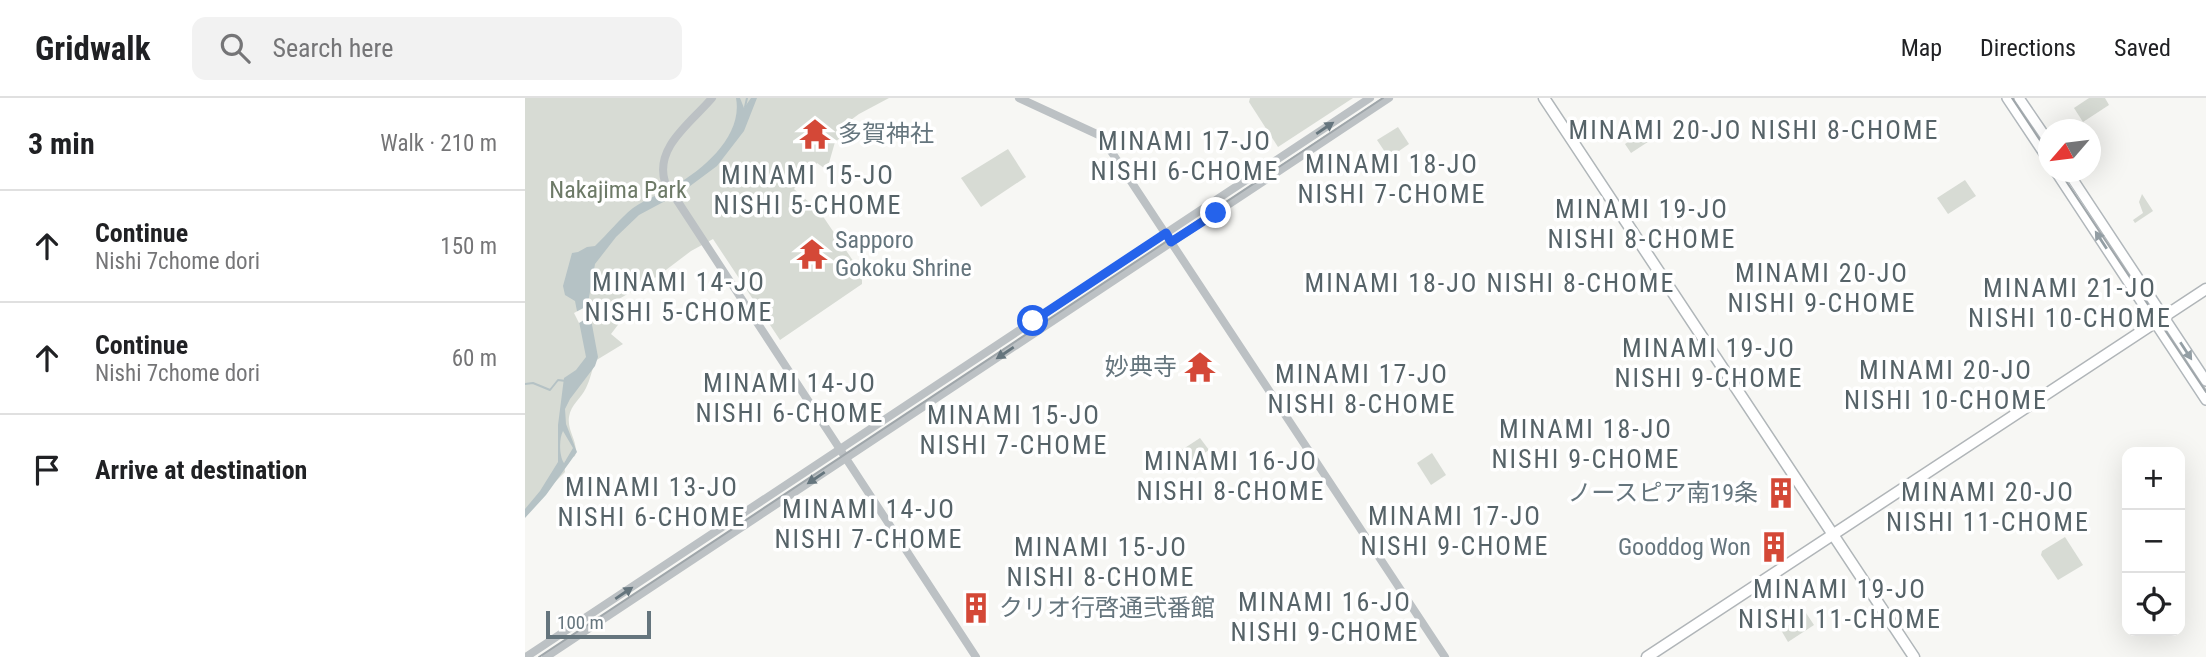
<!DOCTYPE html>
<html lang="en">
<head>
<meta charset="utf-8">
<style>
	:root { --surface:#fff; --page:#f2f2f2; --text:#202124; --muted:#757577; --line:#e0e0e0 }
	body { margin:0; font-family:"Roboto Condensed","Noto Sans JP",sans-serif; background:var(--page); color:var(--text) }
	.controls { position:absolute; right:21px; bottom:21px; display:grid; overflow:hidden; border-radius:14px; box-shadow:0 7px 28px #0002 }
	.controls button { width:63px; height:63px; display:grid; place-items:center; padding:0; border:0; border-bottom:2px solid var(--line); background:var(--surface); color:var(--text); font:35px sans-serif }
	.compass { position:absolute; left:1513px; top:21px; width:63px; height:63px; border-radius:50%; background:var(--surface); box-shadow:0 7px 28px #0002; rotate:242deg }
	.scale { position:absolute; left:21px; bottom:18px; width:105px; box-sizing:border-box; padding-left:7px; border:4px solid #65757d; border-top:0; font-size:19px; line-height:24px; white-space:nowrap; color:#65757d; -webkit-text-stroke:5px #fff; paint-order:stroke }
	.stop { position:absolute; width:21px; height:21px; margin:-16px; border:5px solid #2563eb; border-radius:50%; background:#fff }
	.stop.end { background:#2563eb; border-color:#fff; box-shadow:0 2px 7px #0008 }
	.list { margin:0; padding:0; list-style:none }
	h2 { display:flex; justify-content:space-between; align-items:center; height:91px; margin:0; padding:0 28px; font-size:30px }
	h2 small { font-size:23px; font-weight:400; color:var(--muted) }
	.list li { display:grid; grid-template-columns:46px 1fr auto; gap:21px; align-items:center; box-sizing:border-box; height:112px; padding:0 28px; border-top:2px solid var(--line) }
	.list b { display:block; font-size:26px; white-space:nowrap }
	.list p { margin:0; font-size:23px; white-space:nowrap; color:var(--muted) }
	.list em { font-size:23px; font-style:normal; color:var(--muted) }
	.icon { flex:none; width:38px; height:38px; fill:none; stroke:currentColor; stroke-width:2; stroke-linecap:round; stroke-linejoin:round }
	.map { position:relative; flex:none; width:1681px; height:559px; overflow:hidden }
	header { display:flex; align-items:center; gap:42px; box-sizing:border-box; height:98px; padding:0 35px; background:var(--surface); border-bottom:2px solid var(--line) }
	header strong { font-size:33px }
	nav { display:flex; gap:38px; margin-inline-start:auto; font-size:24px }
	.search { width:490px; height:63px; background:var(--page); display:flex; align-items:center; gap:18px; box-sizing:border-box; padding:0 24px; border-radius:14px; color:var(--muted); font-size:26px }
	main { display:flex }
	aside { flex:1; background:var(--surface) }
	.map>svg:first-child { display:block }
	.green { fill:#d7dbd4 }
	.water { fill:#b5c2c5; fill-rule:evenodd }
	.pier { fill:#f7f7f4 }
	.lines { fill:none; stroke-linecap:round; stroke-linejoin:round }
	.stream { stroke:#b5c2c5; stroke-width:2 }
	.secondary-casing { stroke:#b1b7bb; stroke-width:12 }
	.primary-casing { stroke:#b0b6b9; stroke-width:13 }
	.trunk-casing { stroke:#b0b5b8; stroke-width:13 }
	.tertiary { stroke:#bcc1c4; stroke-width:8 }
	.secondary { stroke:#fff; stroke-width:9 }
	.primary { stroke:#fff; stroke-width:10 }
	.trunk { stroke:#fff; stroke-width:10 }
	.tram { stroke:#9fa6aa; stroke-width:2 }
	.oneway { fill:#65757d }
	.oneway2 { fill:#939ea4 }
	.route { stroke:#2563eb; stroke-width:9 }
	.labels { text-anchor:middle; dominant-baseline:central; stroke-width:7; stroke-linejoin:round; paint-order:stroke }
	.poi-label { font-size:24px; fill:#65757d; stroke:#fff; text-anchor:start }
	.park-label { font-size:24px; fill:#6d7a67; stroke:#fff }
	.neighbourhood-label { font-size:26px; letter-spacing:2px; fill:#566368; stroke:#fff }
</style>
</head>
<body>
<header>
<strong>Gridwalk</strong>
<div class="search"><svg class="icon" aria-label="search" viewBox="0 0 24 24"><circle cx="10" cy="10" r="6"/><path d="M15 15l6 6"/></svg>Search here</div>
<nav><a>Map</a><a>Directions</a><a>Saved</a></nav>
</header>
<main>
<aside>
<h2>3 min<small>Walk · 210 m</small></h2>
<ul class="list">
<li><svg class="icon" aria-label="ahead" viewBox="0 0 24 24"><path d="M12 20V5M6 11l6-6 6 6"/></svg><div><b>Continue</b><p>Nishi 7chome dori</p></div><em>150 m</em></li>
<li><svg class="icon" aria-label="ahead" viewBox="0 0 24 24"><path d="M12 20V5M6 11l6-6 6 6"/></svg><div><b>Continue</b><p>Nishi 7chome dori</p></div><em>60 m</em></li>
<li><svg class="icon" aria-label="arrive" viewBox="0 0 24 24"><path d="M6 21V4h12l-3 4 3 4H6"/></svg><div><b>Arrive at destination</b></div></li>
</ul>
</aside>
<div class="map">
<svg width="1681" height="559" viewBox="0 0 1681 559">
	<rect width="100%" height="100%" fill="#f7f7f4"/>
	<g class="green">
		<path d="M0 0H364L334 16 311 33 315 40 310 44 302 72 292 65 269 91 295 114 337 176V186L255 242 188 141 166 153 133 178 60 221 90 208 102 215 86 236 98 246 70 263C67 272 65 282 61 290 56 301 46 306 44 319 42 334 54 344 50 358L41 362 39 366 40 374 0 414Z"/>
		<polygon points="725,0 828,0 753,49 724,4"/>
		<polygon points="1564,0 1580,0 1584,7 1558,24 1549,10"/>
		<polygon points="1129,27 1135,36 1106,55 1100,46"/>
		<polygon points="873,29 884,46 864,60 852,42"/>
		<polygon points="483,51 501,79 456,109 436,80"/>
		<polygon points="1440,82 1451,98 1423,116 1412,100"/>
		<polygon points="1617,96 1628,113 1610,125 1608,122 1618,115 1614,104"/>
		<polygon points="675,340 684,352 654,372 646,359"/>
		<polygon points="907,355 921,377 906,387 892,365"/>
		<polygon points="1540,439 1558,467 1533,482 1516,457 1517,453"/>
		<polygon points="1281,515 1289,527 1263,544 1256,532"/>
	</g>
	<path class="water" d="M211 0H215L219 10 226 0H232L219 33 192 68 157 94 114 117 91 139 70 166 63 205 73 259 70 268 45 301 40 311 41 326 52 354 21 397 0 420V411L15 393 33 364V327L39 280 51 272 61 259 50 203 40 197 38 188 47 155 53 154 62 149 70 148C83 136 94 121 108 110 121 101 137 95 151 87 180 70 218 37 211 0ZM38 333 48 350 39 365C34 358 34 340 38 333Z"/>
	<polygon class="pier" points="66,206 69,216 54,225 49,215"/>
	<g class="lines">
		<g class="stream">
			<polyline points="220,9 222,0"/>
			<polyline points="0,286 8,285 25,292 33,282 41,283"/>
		</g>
		<defs>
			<g id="secondary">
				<polyline points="1482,0 1524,63"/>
				<polyline points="1494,0 1524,44"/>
				<polyline points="1531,74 1681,302"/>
				<polyline points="1543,74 1681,283"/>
			</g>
			<polyline id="primary" points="1019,0 1389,559"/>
			<polyline id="trunk" points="1122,559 1681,191"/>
		</defs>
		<use href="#secondary" class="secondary-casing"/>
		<use href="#primary" class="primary-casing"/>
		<use href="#trunk" class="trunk-casing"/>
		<g class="tertiary">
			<path d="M187 0C167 24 129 49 140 84L451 559"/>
			<polyline points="494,0 576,38 920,559"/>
			<polyline points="1,559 845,0"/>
			<polyline points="21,559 864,0"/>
		</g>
		<use href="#secondary" class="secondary"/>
		<use href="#primary" class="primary"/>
		<use href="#trunk" class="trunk"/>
		<g class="tram">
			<polyline points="1487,0 1524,56"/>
			<polyline points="1535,74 1681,294"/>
			<polyline points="14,559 858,0"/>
		</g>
	</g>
	<defs><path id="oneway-solid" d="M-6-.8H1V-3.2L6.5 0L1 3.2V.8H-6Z" transform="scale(1.75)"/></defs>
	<g class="oneway">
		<use href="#oneway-solid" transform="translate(800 30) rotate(-34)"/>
		<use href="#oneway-solid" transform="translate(480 255) rotate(146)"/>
		<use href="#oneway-solid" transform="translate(291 380) rotate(146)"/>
		<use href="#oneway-solid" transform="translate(99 495) rotate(-34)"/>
	</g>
	<g class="oneway2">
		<use href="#oneway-solid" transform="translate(1576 142) rotate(-123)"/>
		<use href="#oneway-solid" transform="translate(1661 253) rotate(57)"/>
	</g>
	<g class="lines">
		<polyline class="route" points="508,223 641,135 646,144 691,115"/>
	</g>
	<defs>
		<symbol id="temple-bare" viewBox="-9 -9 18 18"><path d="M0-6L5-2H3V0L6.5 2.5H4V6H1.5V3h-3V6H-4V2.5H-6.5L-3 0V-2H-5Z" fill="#d44837" stroke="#fff" stroke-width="2.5" paint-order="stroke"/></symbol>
		<symbol id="building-bare" viewBox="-9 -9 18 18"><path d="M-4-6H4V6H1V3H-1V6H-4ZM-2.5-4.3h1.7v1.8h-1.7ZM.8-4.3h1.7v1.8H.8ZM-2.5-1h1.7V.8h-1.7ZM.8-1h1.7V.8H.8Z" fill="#d44837" stroke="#fff" stroke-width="2.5" paint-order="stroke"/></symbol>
	</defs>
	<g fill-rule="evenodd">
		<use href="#temple-bare" x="268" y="14" width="44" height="44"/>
		<use href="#temple-bare" x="265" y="134" width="44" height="44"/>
		<use href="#temple-bare" x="653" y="247" width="44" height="44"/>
		<use href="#building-bare" x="1234" y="373" width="44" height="44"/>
		<use href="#building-bare" x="1227" y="427" width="44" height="44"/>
		<use href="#building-bare" x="429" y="488" width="44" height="44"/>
	</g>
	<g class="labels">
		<g class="poi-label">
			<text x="313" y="36">多賀神社</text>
			<text x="310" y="142">Sapporo<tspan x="310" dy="28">Gokoku Shrine</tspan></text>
			<text x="652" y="269" text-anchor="end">妙典寺</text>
			<text x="1233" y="395" text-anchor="end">ノースピア南19条</text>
			<text x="1226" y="449" text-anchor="end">Gooddog Won</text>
			<text x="474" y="510">クリオ行啓通弐番館</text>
		</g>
		<g class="park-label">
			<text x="93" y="92">Nakajima Park</text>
		</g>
		<g class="neighbourhood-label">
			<text x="1229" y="32">MINAMI 20-JO NISHI 8-CHOME</text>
			<text x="660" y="43">MINAMI 17-JO<tspan x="660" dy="30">NISHI 6-CHOME</tspan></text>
			<text x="867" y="66">MINAMI 18-JO<tspan x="867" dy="30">NISHI 7-CHOME</tspan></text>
			<text x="283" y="77">MINAMI 15-JO<tspan x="283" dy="30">NISHI 5-CHOME</tspan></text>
			<text x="1117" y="111">MINAMI 19-JO<tspan x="1117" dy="30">NISHI 8-CHOME</tspan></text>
			<text x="1297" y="175">MINAMI 20-JO<tspan x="1297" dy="30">NISHI 9-CHOME</tspan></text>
			<text x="154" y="184">MINAMI 14-JO<tspan x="154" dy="30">NISHI 5-CHOME</tspan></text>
			<text x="965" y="185">MINAMI 18-JO NISHI 8-CHOME</text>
			<text x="1545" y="190">MINAMI 21-JO<tspan x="1545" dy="30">NISHI 10-CHOME</tspan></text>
			<text x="1184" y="250">MINAMI 19-JO<tspan x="1184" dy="30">NISHI 9-CHOME</tspan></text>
			<text x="1421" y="272">MINAMI 20-JO<tspan x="1421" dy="30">NISHI 10-CHOME</tspan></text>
			<text x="837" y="276">MINAMI 17-JO<tspan x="837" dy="30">NISHI 8-CHOME</tspan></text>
			<text x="265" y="285">MINAMI 14-JO<tspan x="265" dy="30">NISHI 6-CHOME</tspan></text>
			<text x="489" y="317">MINAMI 15-JO<tspan x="489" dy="30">NISHI 7-CHOME</tspan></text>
			<text x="1061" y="331">MINAMI 18-JO<tspan x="1061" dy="30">NISHI 9-CHOME</tspan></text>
			<text x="706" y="363">MINAMI 16-JO<tspan x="706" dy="30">NISHI 8-CHOME</tspan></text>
			<text x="127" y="389">MINAMI 13-JO<tspan x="127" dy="30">NISHI 6-CHOME</tspan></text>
			<text x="1463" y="394">MINAMI 20-JO<tspan x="1463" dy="30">NISHI 11-CHOME</tspan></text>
			<text x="344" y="411">MINAMI 14-JO<tspan x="344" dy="30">NISHI 7-CHOME</tspan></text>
			<text x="930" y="418">MINAMI 17-JO<tspan x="930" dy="30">NISHI 9-CHOME</tspan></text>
			<text x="576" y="449">MINAMI 15-JO<tspan x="576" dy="30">NISHI 8-CHOME</tspan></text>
			<text x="1315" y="491">MINAMI 19-JO<tspan x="1315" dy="30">NISHI 11-CHOME</tspan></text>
			<text x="800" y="504">MINAMI 16-JO<tspan x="800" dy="30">NISHI 9-CHOME</tspan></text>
		</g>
	</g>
</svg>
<div class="controls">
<button>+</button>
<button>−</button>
<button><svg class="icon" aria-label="locate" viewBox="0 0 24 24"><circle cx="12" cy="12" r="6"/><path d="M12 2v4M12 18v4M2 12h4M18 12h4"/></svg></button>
</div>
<svg class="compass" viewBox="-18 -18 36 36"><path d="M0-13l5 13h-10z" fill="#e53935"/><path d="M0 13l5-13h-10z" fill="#757577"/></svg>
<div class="scale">100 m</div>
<div class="stop" style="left:508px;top:223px"></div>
<div class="stop end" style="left:691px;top:115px"></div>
</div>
</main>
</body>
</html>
